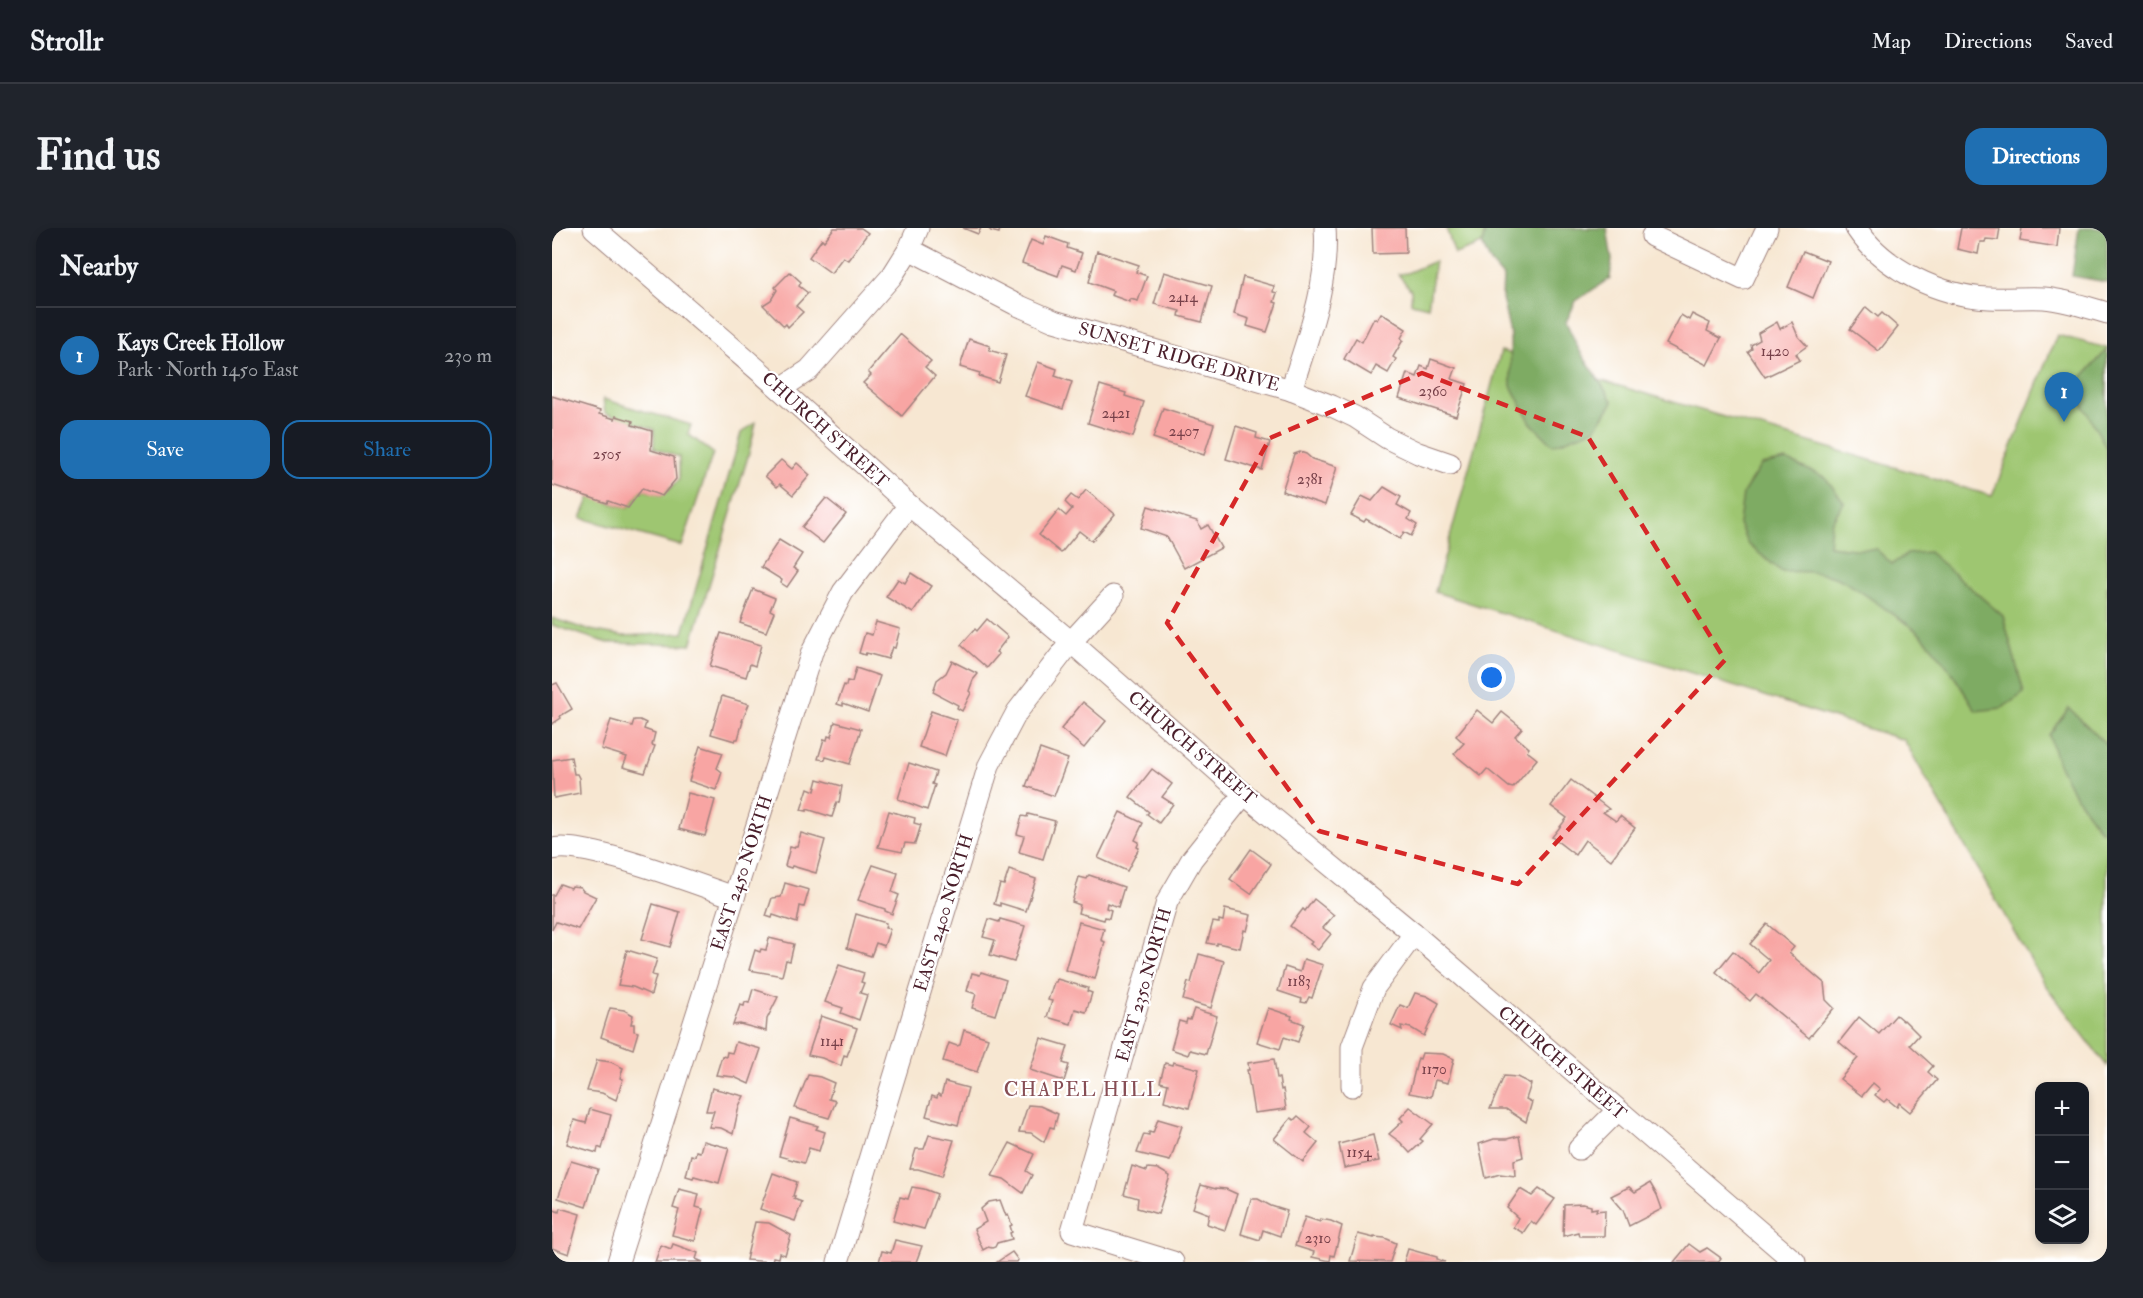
<!DOCTYPE html>
<html lang="en">
<head>
<meta charset="utf-8">
<style>
	:root { --surface:#171b24; --page:#20242c; --text:#f1f3f6; --muted:#9ea1a6; --line:#363941; --accent:#1f6fb2 }
	body { margin:0; font-family:"IM FELL Double Pica",serif; background:var(--page); color:var(--text) }
	.controls { position:absolute; right:18px; bottom:18px; display:grid; overflow:hidden; border-radius:12px; box-shadow:0 3px 9px #0003 }
	.controls button { width:54px; height:54px; display:grid; place-items:center; padding:0; border:0; border-bottom:2px solid var(--line); background:var(--surface); color:var(--text); font:30px sans-serif }
	.you { position:absolute; left:940px; top:450px; width:21px; height:21px; margin:-15px; border:4px solid #fff; border-radius:50%; background:#1a73e8; box-shadow:0 0 0 9px #1a73e833 }
	.badge { display:grid; place-items:center; width:39px; height:39px; border-radius:50%; background:var(--accent); color:#fff; font-size:20px; font-weight:700 }
	.pin { position:absolute; translate:-50% -50px; filter:drop-shadow(0 2px 3px #0008) }
	.pin::after { content:''; position:absolute; top:32px; width:21px; height:18px; background:inherit; clip-path:polygon(0 0,100% 0,50% 100%) }
	.list { margin:0; padding:0; list-style:none }
	h2 { display:flex; justify-content:space-between; align-items:center; height:78px; margin:0; padding:0 24px; font-size:26px }
	h2 small { font-size:20px; font-weight:400; color:var(--muted) }
	.list li { display:grid; grid-template-columns:39px 1fr auto; gap:18px; align-items:center; box-sizing:border-box; height:96px; padding:0 24px; border-top:2px solid var(--line) }
	.list b { display:block; font-size:22px; white-space:nowrap }
	.list p { margin:0; font-size:20px; white-space:nowrap; color:var(--muted) }
	.list em { font-size:20px; font-style:normal; color:var(--muted) }
	.actions { display:flex; gap:12px; padding:18px 24px }
	.actions a { flex:1; padding:14px 0; border:2px solid var(--accent); border-radius:18px; text-align:center; font-size:21px; color:var(--accent) }
	.actions .main { background:var(--accent); color:#fff }
	.icon { flex:none; width:33px; height:33px; fill:none; stroke:currentColor; stroke-width:2; stroke-linecap:round; stroke-linejoin:round }
	.map { position:relative; flex:none; width:1555px; height:1034px; overflow:hidden; border-radius:18px }
	header { display:flex; align-items:center; gap:36px; box-sizing:border-box; height:84px; padding:0 30px; background:var(--surface); border-bottom:2px solid var(--line) }
	header strong { font-size:28px }
	nav { display:flex; gap:33px; margin-inline-start:auto; font-size:21px }
	.intro { display:flex; align-items:center; justify-content:space-between; box-sizing:border-box; height:144px; padding:0 36px }
	h1 { margin:0; font-size:42px }
	.button { padding:15px 27px; border-radius:18px; background:var(--accent); color:#fff; font-size:21px; font-weight:700 }
	main { display:flex; gap:36px; padding:0 36px }
	aside { flex:1; background:var(--surface); border-radius:18px; box-shadow:0 3px 9px #0003 }
	.map>svg:first-child { display:block }
	.green { fill:#9ec671; stroke:#74724e; stroke-width:1.5 }
	.forest { fill:#7eab63; stroke:#646547; stroke-width:1.5 }
	.building { fill:#f8a5a3 }
	.lines { fill:none; stroke-linecap:round; stroke-linejoin:round }
	.minor-casing { stroke:#a0837e; stroke-width:23 }
	.minor { stroke:#fff; stroke-width:21 }
	.marked { fill:none; stroke:#d62828; stroke-width:4.5; stroke-dasharray:12 8; stroke-linejoin:round }
	.labels { text-anchor:middle; dominant-baseline:central; stroke-width:4.5; stroke-linejoin:round; paint-order:stroke }
	.number-label { font-size:15px; fill:#764049 }
	.street-label { font-size:18px; fill:#4a1f2b; stroke:#fff }
	.neighbourhood-label { font-size:20px; letter-spacing:1.5px; fill:#874e55; stroke:#fff }
</style>
</head>
<body>
<header>
<strong>Strollr</strong>
<nav><a>Map</a><a>Directions</a><a>Saved</a></nav>
</header>
<div class="intro"><h1>Find us</h1><a class="button">Directions</a></div>
<main>
<aside>
<h2>Nearby<small></small></h2>
<ul class="list">
<li><span class="badge">1</span><div><b>Kays Creek Hollow</b><p>Park · North 1450 East</p></div><em>230 m</em></li>
</ul>
<div class="actions"><a class="main">Save</a><a>Share</a></div>
</aside>
<div class="map">
<svg width="1555" height="1034" viewBox="0 0 1555 1034">
	<rect width="100%" height="100%" fill="#fff"/>
	<filter id="ink" filterUnits="userSpaceOnUse"><feTurbulence type="fractalNoise" baseFrequency=".0167" numOctaves="2"/><feDisplacementMap in="SourceGraphic" scale="12" xChannelSelector="R" yChannelSelector="G"/><feConvolveMatrix kernelMatrix="1 2 1 2 8 2 1 2 1" color-interpolation-filters="sRGB"/></filter>
	<filter id="wash" filterUnits="userSpaceOnUse"><feTurbulence type="fractalNoise" baseFrequency=".008" numOctaves="4" result="noise"/><feDisplacementMap in="SourceGraphic" scale="24" xChannelSelector="R" yChannelSelector="G"/><feGaussianBlur stdDeviation="1.35" result="paint"/><feColorMatrix in="noise" values="0 0 0 0 0 0 0 0 0 0 0 0 0 0 0 0 0 1.4 0 .05"/><feComposite in="paint" operator="in"/></filter>
	<g filter="url(#wash)">
		<rect width="100%" height="100%" fill="#f7e7d2"/>
		<g class="green">
			<polygon points="894,0 934,0 930,16 903,26"/>
			<polygon points="883,33 876,79 859,75 859,62 846,46 855,45"/>
			<polygon points="1505,107 1555,120 1555,838 1491,754 1352,512 883,364 949,123 1440,268"/>
			<polygon points="51,171 139,197 136,206 161,225 130,318 29,290 38,269 76,280 90,261 110,268 127,252 127,229 102,220 102,201 53,185"/>
			<polygon points="204,194 197,225 139,417 55,415 0,397 0,390 33,401 71,408 131,405 189,205"/>
		</g>
		<g class="forest">
			<polygon points="934,0 1055,0 1060,32 1058,50 1024,73 1014,94 1027,122 1061,174 1043,201 1001,217 979,195 959,158 958,106 950,70 951,49 939,35 930,16"/>
			<polygon points="1527,0 1555,0 1555,54 1520,48"/>
			<polygon points="1555,122 1555,221 1521,159"/>
			<path d="M1234 232 1273 249 1292 274 1279 295 1277 318 1302 321H1324L1340 336 1355 326 1377 324 1451 388 1472 465 1450 480 1424 483C1408 457 1391 429 1369 407 1357 396 1341 387 1328 377 1290 350 1278 341 1230 344L1196 316 1187 296 1191 265 1209 237Z"/>
			<polygon points="1517,480 1555,517 1555,603 1548,602 1521,564 1506,536 1497,507"/>
		</g>
		<g id="blocks">
			<g class="building">
				<polygon points="282,0 309,0 316,5 296,32 291,29 279,45 257,29 270,11 272,13"/>
				<polygon points="411,0 429,0 426,6"/>
				<polygon points="436,0 448,0 447,5 439,3"/>
				<polygon points="820,0 853,0 854,25 821,26"/>
				<polygon points="1409,0 1448,0 1446,12 1434,11 1433,14 1428,14 1426,26 1405,21"/>
				<polygon points="1470,0 1507,0 1505,19 1468,13"/>
				<polygon points="494,8 516,16 515,20 530,25 524,42 510,37 506,48 470,35 479,12 491,17"/>
				<polygon points="545,23 587,37 584,44 595,48 586,73 578,71 578,74 559,67 561,63 537,54"/>
				<polygon points="1251,23 1276,33 1261,70 1236,59"/>
				<polygon points="238,44 249,54 247,58 256,65 244,78 251,84 236,99 234,96 232,98 211,77 219,72 225,62 223,59"/>
				<polygon points="612,44 660,58 650,94 627,88 628,83 602,76"/>
				<polygon points="691,49 722,58 721,64 725,65 722,74 725,75 715,104 695,98 697,91 682,86"/>
				<polygon points="1314,79 1326,89 1330,85 1346,99 1327,123 1298,101"/>
				<polygon points="829,85 854,101 849,110 851,112 841,129 844,131 836,145 824,138 819,147 792,131 804,110 810,114 822,90 825,92"/>
				<polygon points="1140,86 1158,95 1155,103 1169,110 1155,137 1114,116 1129,87 1137,92"/>
				<polygon points="1225,94 1228,101 1240,94 1246,108 1255,118 1244,126 1248,132 1213,149 1196,124 1200,121 1199,117 1208,112 1206,105"/>
				<polygon points="348,106 379,133 373,139 383,148 350,188 311,155 319,147 316,144"/>
				<polygon points="417,111 438,118 437,122 454,127 446,154 427,148 428,145 408,139"/>
				<polygon points="879,131 904,140 900,151 915,156 904,188 847,170 855,145 865,149 869,138 876,141"/>
				<polygon points="486,134 505,141 503,148 520,154 511,181 473,168"/>
				<polygon points="548,157 574,165 573,168 592,174 581,209 536,195"/>
				<polygon points="0,168 48,183 47,186 63,191 64,188 81,193 80,197 100,203 99,222 122,229 124,251 110,268 90,261 76,280 56,273 55,275 0,257"/>
				<polygon points="611,180 662,196 652,227 601,210"/>
				<polygon points="684,198 705,205 704,210 718,214 710,242 674,231"/>
				<polygon points="748,224 754,226 760,231 785,239 773,277 730,263 742,226"/>
				<polygon points="229,232 240,241 245,235 258,247 241,267 228,256 225,259 213,248"/>
				<polygon points="832,259 849,269 845,277 859,285 856,291 865,297 859,308 852,304 848,311 814,291 812,294 799,287 810,268 820,273"/>
				<polygon points="534,262 563,286 540,313 527,303 509,325 487,307 507,282 514,288 520,281 513,274 519,267 526,272"/>
				<polygon points="274,270 294,286 271,315 250,299"/>
				<polygon points="596,278 645,293 649,301 656,297 669,320 632,340 615,309 589,300"/>
				<polygon points="227,312 250,326 241,340 246,343 235,359 229,355 230,352 209,339"/>
				<polygon points="359,345 379,358 361,385 334,369 346,351 353,355"/>
				<polygon points="201,361 223,370 218,382 222,384 214,404 188,395"/>
				<polygon points="435,391 456,409 444,424 447,426 435,440 409,417 423,401 425,403"/>
				<polygon points="324,394 348,401 343,420 340,419 336,431 314,425 313,427 307,425 313,405 320,407"/>
				<polygon points="169,405 209,417 203,438 198,436 194,449 158,438"/>
				<polygon points="400,433 426,446 421,452 417,463 419,465 410,483 405,480 406,477 381,464 385,452 394,445"/>
				<polygon points="304,440 328,448 316,484 291,475 291,478 285,476 292,457 294,458 295,453 300,454"/>
				<polygon points="5,455 20,481 8,488 9,490 0,496 0,457"/>
				<polygon points="170,468 197,476 190,493 191,493 186,511 184,511 183,513 159,506"/>
				<polygon points="531,474 554,493 532,520 509,501"/>
				<polygon points="925,482 941,495 950,484 970,500 963,508 977,520 975,523 985,531 961,560 957,559 935,541 929,548 902,526 912,515 904,508"/>
				<polygon points="379,483 405,492 393,528 367,519"/>
				<polygon points="59,492 80,498 82,492 88,492 94,495 92,501 103,505 100,517 103,518 93,545 71,539 75,529 49,521"/>
				<polygon points="283,494 309,501 298,536 274,529 273,532 266,531 272,511 275,512 276,508 279,509"/>
				<polygon points="148,518 171,525 165,540 170,544 164,562 137,553"/>
				<polygon points="488,521 516,531 502,568 474,558"/>
				<polygon points="19,529 22,546 25,546 27,550 28,565 2,570 0,532"/>
				<polygon points="357,535 384,544 380,556 383,557 375,582 346,571"/>
				<polygon points="600,541 620,556 610,569 621,576 607,595 595,586 597,584 578,569"/>
				<polygon points="266,551 290,558 287,575 285,574 280,589 255,581 255,583 249,582 256,560 263,563"/>
				<polygon points="1019,552 1057,581 1051,584 1064,593 1068,588 1083,600 1059,632 1033,612 1023,627 1000,609 1015,590 999,578"/>
				<polygon points="136,565 163,572 153,608 127,601"/>
				<polygon points="337,583 363,590 362,595 369,597 363,616 353,615 350,624 326,619"/>
				<polygon points="568,584 591,595 583,612 587,614 585,619 587,620 575,643 546,630"/>
				<polygon points="476,586 503,593 491,631 467,624 472,608 465,606 470,588 475,589"/>
				<polygon points="249,605 273,612 264,645 240,638 239,640 233,638 238,619 242,620 243,618 245,618"/>
				<polygon points="699,621 719,636 699,666 678,651"/>
				<polygon points="321,637 346,645 340,664 347,667 340,686 333,683 333,681 306,672"/>
				<polygon points="457,642 484,651 474,683 448,675 448,678 442,676 448,656 452,657"/>
				<polygon points="537,647 572,659 566,679 555,675 554,680 559,682 557,690 553,689 552,692 526,685 528,677 520,674 527,649 535,651"/>
				<polygon points="233,655 257,662 252,679 248,678 245,695 221,687 220,690 214,688 220,670 229,669"/>
				<polygon points="8,656 19,660 20,658 28,659 31,663 44,669 26,701 4,694 0,702 0,667 2,667"/>
				<polygon points="762,671 782,687 771,700 779,706 766,722 758,716 760,714 738,698 751,681 753,683"/>
				<polygon points="101,676 128,684 118,719 90,711"/>
				<polygon points="673,681 699,687 695,703 692,702 688,720 665,715 665,717 655,715 661,694 667,695 667,692 671,693"/>
				<polygon points="304,686 334,695 333,700 338,701 332,718 324,715 319,728 295,720"/>
				<polygon points="437,691 447,694 448,691 473,698 462,734 438,727 443,712 431,709"/>
				<polygon points="527,694 552,701 549,712 553,714 543,751 513,742"/>
				<polygon points="1215,696 1242,719 1237,725 1272,755 1274,772 1282,780 1257,810 1204,766 1198,773 1164,744 1181,723 1207,745 1217,732 1198,716"/>
				<polygon points="217,710 242,716 238,733 234,732 230,748 197,742 203,722 208,724 209,721 214,722"/>
				<polygon points="75,722 105,731 100,747 104,748 99,767 81,759 66,757"/>
				<polygon points="647,726 672,733 659,780 631,772 636,754 639,755"/>
				<polygon points="752,731 771,737 760,770 757,769 754,775 749,774 750,771 726,763 733,739 748,744"/>
				<polygon points="287,737 312,745 309,754 312,755 308,765 315,767 307,792 289,785 291,780 273,774"/>
				<polygon points="429,744 454,752 443,787 420,780 424,766 415,763 420,745 428,747"/>
				<polygon points="505,751 536,760 535,763 540,765 534,784 523,781 519,796 495,789 500,773 496,772 502,754 504,754"/>
				<polygon points="201,761 226,769 215,791 214,803 188,796 181,797 188,777 192,778 193,774 197,775"/>
				<polygon points="863,765 875,768 887,775 872,808 859,800 849,798 850,802 839,797 848,777 856,780"/>
				<polygon points="58,780 72,782 81,787 79,796 82,796 82,803 86,804 81,821 49,809"/>
				<polygon points="716,780 740,788 739,791 752,796 746,814 732,809 728,821 705,814"/>
				<polygon points="642,781 665,788 654,826 638,822 636,827 619,821 627,793 634,795 635,791 638,792"/>
				<polygon points="1344,787 1351,793 1352,792 1367,807 1358,817 1381,838 1376,844 1385,852 1358,884 1347,875 1345,879 1335,871 1332,874 1323,867 1328,861 1321,855 1310,868 1288,851 1306,830 1287,814 1307,789 1327,806"/>
				<polygon points="269,788 305,800 295,828 292,827 289,838 270,830 256,827"/>
				<polygon points="412,802 436,810 425,844 391,833 397,815 405,818 408,817"/>
				<polygon points="489,810 516,818 511,835 517,837 512,853 478,842"/>
				<polygon points="184,814 209,821 197,856 182,849 164,847 170,828 174,829 175,824 180,825"/>
				<polygon points="870,825 891,826 902,831 896,855 883,852 879,869 857,865 866,830 868,831"/>
				<polygon points="722,831 725,850 727,850 729,862 731,861 734,881 702,885 695,842 697,842 696,835"/>
				<polygon points="45,832 59,834 71,840 68,850 71,851 64,872 50,865 35,863"/>
				<polygon points="621,834 647,841 637,880 612,873 616,856 608,854 613,835 620,837"/>
				<polygon points="256,847 268,849 282,855 277,871 284,873 277,890 243,880"/>
				<polygon points="952,848 965,849 979,856 974,871 980,874 974,894 954,881 938,881"/>
				<polygon points="393,854 416,860 406,897 374,888 380,868 385,870 386,866 389,868"/>
				<polygon points="160,860 192,868 187,878 181,906 169,900 157,899 162,883 154,883"/>
				<polygon points="476,877 488,878 506,886 502,900 498,899 492,914 479,905 467,904"/>
				<polygon points="858,879 881,896 868,911 871,913 858,925 848,914 837,906 851,893 848,890"/>
				<polygon points="38,881 59,887 50,921 46,919 45,925 15,916 22,892 34,895"/>
				<polygon points="746,888 759,899 754,905 766,915 751,934 722,911 739,890 742,892"/>
				<polygon points="238,890 266,898 264,901 273,904 267,923 257,920 252,935 227,928"/>
				<polygon points="606,891 630,898 618,933 585,925 592,906 597,907 597,904 601,905"/>
				<polygon points="377,907 402,912 390,948 366,941 358,941 364,921 372,921"/>
				<polygon points="821,907 827,933 792,940 787,916"/>
				<polygon points="967,908 971,929 962,932 963,948 948,946 934,950 927,916 942,911 955,911"/>
				<polygon points="151,913 177,920 167,955 142,948 141,950 134,948 139,927 143,928 144,923 148,924"/>
				<polygon points="458,915 482,926 474,943 480,947 471,965 452,951 440,948"/>
				<polygon points="19,933 46,941 34,979 6,970"/>
				<polygon points="580,938 595,943 596,940 606,941 618,948 606,986 585,980 586,970 572,966"/>
				<polygon points="221,945 245,954 241,968 243,968 242,971 250,974 243,993 208,981"/>
				<polygon points="1098,955 1105,967 1110,981 1077,998 1071,982 1059,968 1077,959 1083,964"/>
				<polygon points="649,957 664,961 664,960 674,961 685,966 673,1002 655,996 657,986 641,980"/>
				<polygon points="360,959 372,961 385,966 372,1001 341,993 348,969 356,971"/>
				<polygon points="127,961 147,966 144,979 151,981 143,1013 120,1007 127,982 121,980"/>
				<polygon points="968,961 980,968 987,961 1003,971 984,997 979,993 971,1005 961,999 966,990 955,980"/>
				<polygon points="699,971 706,971 719,978 735,983 728,1008 711,1002 708,1012 689,1006"/>
				<polygon points="448,972 454,988 456,987 460,997 458,998 460,1004 458,1005 460,1011 445,1015 443,1019 440,1020 436,1019 431,1022 422,1001 434,994 429,981 437,974"/>
				<polygon points="1031,976 1039,978 1039,981 1045,980 1044,983 1053,982 1052,1008 1027,1008 1026,1004 1011,1008 1012,977"/>
				<polygon points="8,980 28,986 17,1026 0,1020 0,981 7,984"/>
				<polygon points="753,989 768,994 768,991 779,993 790,998 782,1028 779,1027 778,1033 760,1029 762,1024 743,1018"/>
				<polygon points="203,994 217,995 239,1007 233,1027 227,1025 226,1030 221,1029 220,1034 194,1032"/>
				<polygon points="806,1006 822,1010 822,1009 833,1010 844,1015 838,1034 798,1033"/>
				<polygon points="343,1012 370,1018 364,1034 327,1034 330,1023 339,1025"/>
				<polygon points="121,1016 146,1025 144,1031 151,1034 103,1034 109,1017 119,1021"/>
				<polygon points="1137,1016 1148,1024 1155,1020 1169,1030 1166,1034 1122,1034"/>
				<polygon points="856,1021 885,1029 885,1031 893,1034 852,1034"/>
				<polygon points="460,1024 466,1032 465,1034 445,1034"/>
			</g>
		</g>
	</g>
	<g filter="url(#ink)">
		<use href="#blocks" fill-opacity="0" stroke="#a0837e" stroke-width="1.5"/>
		<g class="lines">
			<defs>
				<g id="minor">
					<polyline points="42,0 228,161 357,277 519,414 692,566 862,706 1243,1034"/>
					<path d="M1304 0C1332 42 1388 68 1437 70 1456 71 1474 69 1492 70 1514 72 1534 79 1555 85"/>
					<polyline points="1100,8 1191,51 1215,0"/>
					<polyline points="357,21 463,76 502,93 739,162 780,178 803,189 835,210 866,225 898,236"/>
					<polyline points="228,161 257,142 340,48 357,21 366,0"/>
					<path d="M739 162C756 109 777 56 773 0"/>
					<path d="M0 621C30 612 147 657 182 669"/>
					<polyline points="800,858 800,819 822,760 862,706"/>
					<polyline points="1027,921 1065,883"/>
					<polyline points="66,1034 260,424 291,364 357,277"/>
					<polyline points="286,1034 437,537 465,484 519,414 561,368"/>
					<polyline points="621,1034 520,1003 615,674 640,631 692,566"/>
				</g>
			</defs>
			<use href="#minor" class="minor-casing"/>
			<use href="#minor" class="minor"/>
		</g>
	</g>
	<path class="marked" d="M870 145 1036 209 1173 432 966 656 767 603 615 395 718 210Z"/>
	<g class="labels">
		<g class="number-label">
			<text x="631" y="69">2414</text>
			<text x="1223" y="123">1420</text>
			<text x="881" y="163">2360</text>
			<text x="564" y="185">2421</text>
			<text x="632" y="203">2407</text>
			<text x="55" y="226">2505</text>
			<text x="758" y="251">2381</text>
			<text x="747" y="753">1183</text>
			<text x="280" y="813">1141</text>
			<text x="882" y="841">1170</text>
			<text x="807" y="924">1154</text>
			<text x="766" y="1010">2310</text>
		</g>
		<g class="street-label">
			<text transform="translate(627 129) rotate(16)">SUNSET RIDGE DRIVE</text>
			<text transform="translate(273 202) rotate(42)">CHURCH STREET</text>
			<text transform="translate(640 520) rotate(41)">CHURCH STREET</text>
			<text transform="translate(190 645) rotate(-72)">EAST 2450 NORTH</text>
			<text transform="translate(392 685) rotate(-73)">EAST 2400 NORTH</text>
			<text transform="translate(592 757) rotate(-74)">EAST 2350 NORTH</text>
			<text transform="translate(1010 835) rotate(41)">CHURCH STREET</text>
		</g>
		<g class="neighbourhood-label">
			<text x="531" y="861">CHAPEL HILL</text>
		</g>
	</g>
</svg>
<div class="controls">
<button>+</button>
<button>−</button>
<button><svg class="icon" aria-label="layers" viewBox="0 0 24 24"><path d="M12 4l9 5-9 5-9-5zM3 14l9 5 9-5"/></svg></button>
</div>
<div class="you"></div>
<div class="pin badge" style="left:1512px;top:194px">1</div>
</div>
</main>
</body>
</html>
